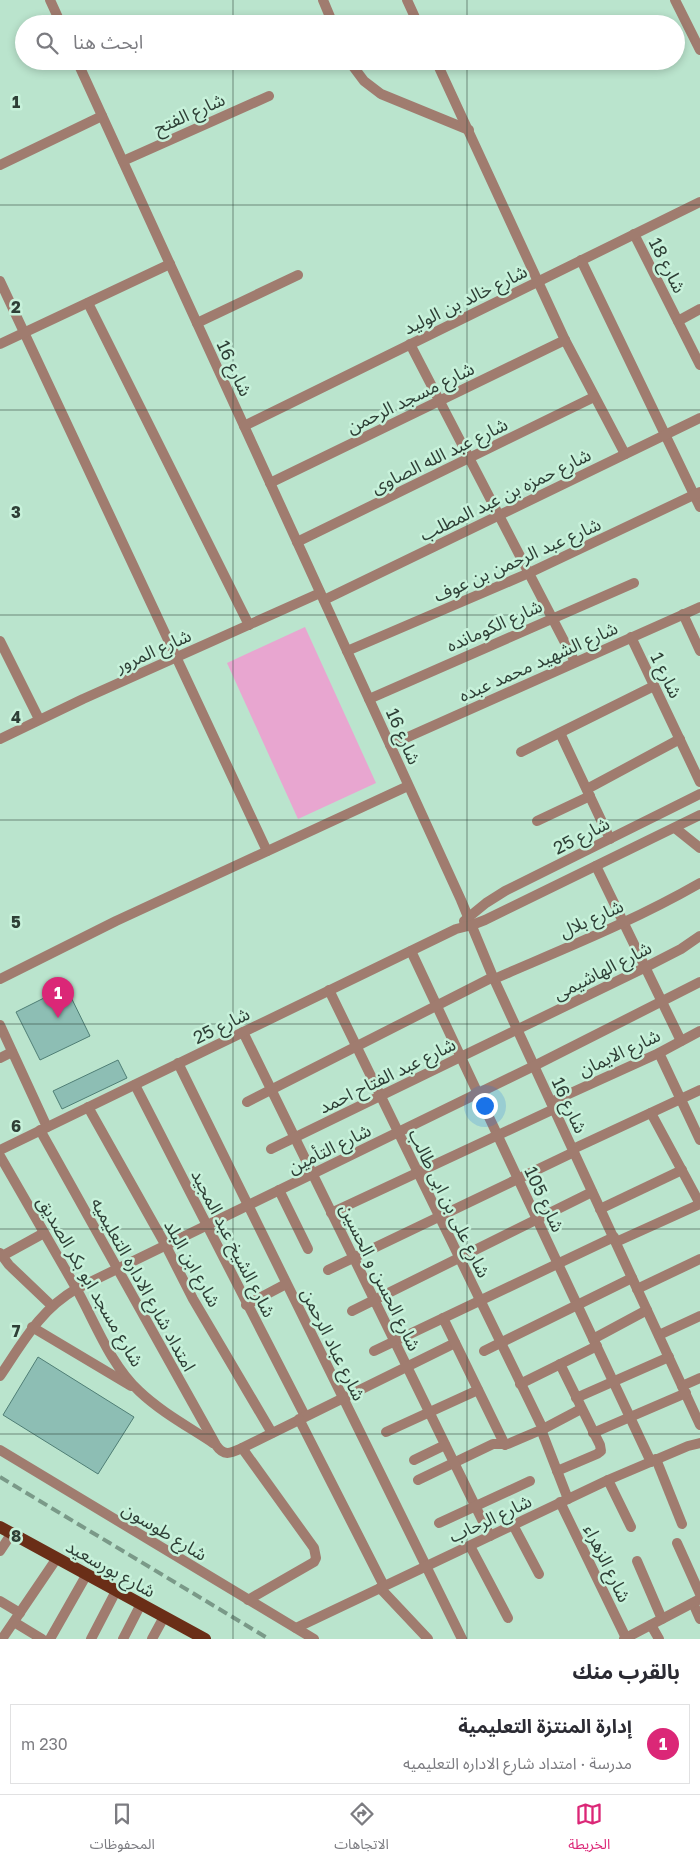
<!DOCTYPE html>
<html lang="ar">
<head>
<meta charset="utf-8">
<style>
	:root { --surface:#fff; --page:#f2f2f3; --text:#2b2b33; --muted:#7c7c81; --line:#e1e1e2; --accent:#db2777 }
	body { margin:0; font-family:"Golos Text","Noto Sans Arabic",sans-serif; background:var(--page); color:var(--text); direction:rtl }
	.you { position:absolute; left:484px; top:1105px; width:18px; height:18px; margin:-12px; border:4px solid #fff; border-radius:50%; background:#1a73e8; box-shadow:0 0 0 8px #1a73e833 }
	.badge { display:grid; place-items:center; width:32px; height:32px; border-radius:50%; background:var(--accent); color:#fff; font-size:16px; font-weight:700 }
	.pin { position:absolute; translate:-50% -41px; filter:drop-shadow(0 1px 2px #0008) }
	.pin::after { content:''; position:absolute; top:26px; width:18px; height:15px; background:inherit; clip-path:polygon(0 0,100% 0,50% 100%) }
	.list { margin:0; padding:0; list-style:none }
	h2 { display:flex; justify-content:space-between; align-items:center; height:65px; margin:0; padding:0 20px; font-size:21px }
	h2 small { font-size:16px; font-weight:400; color:var(--muted) }
	.list li { display:grid; grid-template-columns:32px 1fr auto; gap:15px; align-items:center; box-sizing:border-box; height:80px; margin:0 10px 10px; padding:0 10px; border:1px solid var(--line); border-radius:0px }
	.list b { display:block; font-size:19px; white-space:nowrap }
	.list p { margin:0; font-size:16px; white-space:nowrap; color:var(--muted) }
	.list em { font-size:16px; font-style:normal; color:var(--muted) }
	.icon { flex:none; width:28px; height:28px; fill:none; stroke:currentColor; stroke-width:2; stroke-linecap:round; stroke-linejoin:round }
	.map { position:relative; flex:none; width:700px; height:1639px; overflow:hidden; direction:ltr }
	.search { position:absolute; background:var(--surface); box-shadow:0 2px 8px #0003; left:15px; right:15px; top:15px; height:55px; display:flex; align-items:center; gap:12px; box-sizing:border-box; padding:0 18px; border-radius:28px; color:var(--muted); font-size:19px }
	.sheet { height:155px; background:var(--surface) }
	nav { display:flex; justify-content:space-around; align-items:center; box-sizing:border-box; height:70px; border-top:1px solid var(--line); background:var(--surface); font-size:14px; color:var(--muted) }
	nav a { display:grid; justify-items:center; gap:2px }
	nav .on { color:var(--accent) }
	.map>svg:first-child { display:block }
	.green { fill:#e8a6d0 }
	.building { fill:#8dbeb4; stroke:#4f7e75 }
	.lines { fill:none; stroke-linecap:round; stroke-linejoin:round }
	.street { stroke:#a07c6f; stroke-width:10 }
	.primary { stroke:#6a2e17; stroke-width:12 }
	.rail { stroke:#7a9988; stroke-width:4; stroke-dasharray:10 5; stroke-linecap:butt }
	.grid { fill:none; stroke:#2e3f36; stroke-width:1; stroke-opacity:0.55 }
	.labels { text-anchor:middle; dominant-baseline:central; stroke-width:5; stroke-linejoin:round; paint-order:stroke }
	.street-label { font-size:18px; fill:#2e3f36; stroke:#c7f1da }
	.grid-label { font-size:16px; text-anchor:middle; font-weight:bold; fill:#2e3f36; stroke:#c7f1da; stroke-width:5; stroke-linejoin:round; paint-order:stroke }
</style>
</head>
<body>
<div class="map">
<svg width="700" height="1639" viewBox="0 0 700 1639">
	<rect width="100%" height="100%" fill="#bae4cd"/>
	<polygon class="green" points="305,627 376,783 298,819 227,663"/>
	<g class="building">
		<polygon points="66,987 90,1036 40,1060 16,1012"/>
		<polygon points="118,1060 127,1078 62,1109 53,1091"/>
		<polygon points="38,1357 134,1417 98,1474 3,1415"/>
	</g>
	<g class="lines">
		<g class="street">
			<polyline points="50,0 61,24"/>
			<polyline points="323,0 333,24"/>
			<polyline points="407,0 418,24"/>
			<polyline points="675,0 700,50"/>
			<polyline points="77,61 461,900 493,977 700,1425"/>
			<polyline points="349,61 364,81 381,94 469,130"/>
			<polyline points="436,61 565,340 625,454"/>
			<polyline points="123,161 269,96"/>
			<polyline points="0,165 102,116"/>
			<polyline points="634,234 700,365"/>
			<polyline points="581,260 700,507"/>
			<polyline points="0,281 267,851"/>
			<polyline points="88,303 249,625"/>
			<polyline points="678,321 700,309"/>
			<polyline points="197,323 298,275"/>
			<polyline points="0,344 170,264"/>
			<polyline points="410,344 575,662"/>
			<polyline points="244,426 700,202"/>
			<polyline points="270,483 565,340"/>
			<polyline points="297,542 594,397"/>
			<polyline points="324,600 700,418"/>
			<polyline points="683,614 700,651"/>
			<polyline points="631,637 700,782"/>
			<polyline points="0,641 39,719"/>
			<polyline points="347,651 529,573 700,492"/>
			<polyline points="369,699 634,583"/>
			<polyline points="560,733 610,839"/>
			<polyline points="0,739 83,699 320,593"/>
			<polyline points="390,745 700,607"/>
			<polyline points="521,752 654,686"/>
			<polyline points="587,789 680,739"/>
			<polyline points="537,821 590,796"/>
			<polyline points="675,828 700,848"/>
			<polyline points="596,866 681,1041"/>
			<polyline points="464,921 486,903 505,891 700,794"/>
			<polyline points="411,951 651,1462"/>
			<polyline points="0,979 116,921 408,786"/>
			<path d="M494 979C563 949 634 921 700 883"/>
			<polyline points="329,990 543,1429 508,1444 493,1444 418,1480"/>
			<polyline points="0,1025 47,1127"/>
			<polyline points="243,1032 490,1536"/>
			<polyline points="659,1053 700,1140"/>
			<polyline points="0,1058 12,1052"/>
			<polyline points="178,1063 462,1639"/>
			<polyline points="135,1085 305,1416"/>
			<polyline points="247,1102 493,977"/>
			<polyline points="551,1102 659,1053 700,1031"/>
			<polyline points="88,1107 165,1244 193,1299 272,1433"/>
			<path d="M40 1130 216 1445C224 1457 231 1453 242 1448L455 1343"/>
			<polyline points="271,1149 644,968 681,949 700,936"/>
			<polyline points="573,1149 700,1090"/>
			<polyline points="0,1150 456,929 472,925 485,920 700,815"/>
			<path d="M0 1156C25 1200 51 1244 76 1288 95 1322 110 1364 139 1391 161 1412 189 1427 213 1443"/>
			<polyline points="279,1190 308,1249"/>
			<polyline points="600,1209 682,1170"/>
			<polyline points="331,1213 554,1109"/>
			<polyline points="616,1242 700,1204 651,1113"/>
			<polyline points="0,1253 9,1265 52,1306"/>
			<polyline points="2,1256 44,1233"/>
			<polyline points="328,1270 574,1152"/>
			<polyline points="637,1289 700,1259"/>
			<polyline points="246,1305 286,1284"/>
			<polyline points="352,1311 592,1192"/>
			<polyline points="443,1318 505,1445"/>
			<polyline points="32,1327 131,1386"/>
			<polyline points="659,1335 700,1316"/>
			<polyline points="593,1339 647,1310"/>
			<polyline points="374,1351 614,1237"/>
			<polyline points="484,1351 632,1278"/>
			<path d="M0 1376C23 1342 40 1310 76 1289L534 1066 700 982"/>
			<polyline points="520,1384 597,1346"/>
			<polyline points="682,1386 700,1378"/>
			<polyline points="576,1398 669,1357"/>
			<polyline points="299,1419 384,1586"/>
			<polyline points="386,1432 478,1390"/>
			<polyline points="593,1433 686,1393"/>
			<polyline points="242,1448 314,1548 316,1558 314,1562 248,1600"/>
			<polyline points="0,1450 314,1639"/>
			<polyline points="656,1459 682,1524"/>
			<polyline points="414,1460 445,1445"/>
			<polyline points="557,1471 597,1454 601,1451 600,1445 560,1364"/>
			<polyline points="608,1480 631,1527"/>
			<polyline points="568,1499 542,1432 545,1428 581,1409"/>
			<polyline points="560,1502 626,1638"/>
			<polyline points="439,1523 530,1481"/>
			<polyline points="513,1525 539,1574"/>
			<polyline points="677,1543 700,1594"/>
			<polyline points="470,1546 508,1618"/>
			<polyline points="0,1551 12,1533"/>
			<polyline points="637,1561 662,1619"/>
			<polyline points="380,1588 428,1639"/>
			<polyline points="0,1601 20,1613"/>
			<polyline points="693,1603 700,1619"/>
			<polyline points="14,1622 42,1639"/>
			<polyline points="651,1625 659,1639"/>
			<polyline points="296,1628 608,1480 688,1446 700,1443"/>
			<polyline points="2,1639 57,1558"/>
			<polyline points="50,1639 87,1574"/>
			<polyline points="91,1639 116,1591"/>
			<polyline points="123,1639 141,1604"/>
			<polyline points="152,1639 164,1617"/>
			<polyline points="624,1639 700,1599"/>
		</g>
		<polyline class="primary" points="0,1527 205,1639"/>
		<polyline class="rail" points="0,1477 269,1639"/>
	</g>
	<path class="grid" d="M233 0V24M467 0V24M233 61V1639M467 61V1639M0 205H700M0 410H700M0 615H700M0 820H700M0 1024H700M0 1229H700M0 1434H700"/>
	<g class="labels">
		<g class="street-label">
			<text transform="translate(189 113) rotate(-24)">شارع الفتح</text>
			<text transform="translate(668 265) rotate(63)">شارع 18</text>
			<text transform="translate(465 299) rotate(-26)">شارع خالد بن الوليد</text>
			<text transform="translate(235 368) rotate(65)">شارع 16</text>
			<text transform="translate(410 397) rotate(-26)">شارع مسجد الرحمن</text>
			<text transform="translate(439 455) rotate(-26)">شارع عبد الله الصاوى</text>
			<text transform="translate(505 494) rotate(-26)">شارع حمزه بن عبد المطلب</text>
			<text transform="translate(517 559) rotate(-24)">شارع عبد الرحمن بن عوف</text>
			<text transform="translate(494 625) rotate(-24)">شارع الكومانده</text>
			<text transform="translate(153 650) rotate(-24)">شارع المرور</text>
			<text transform="translate(538 661) rotate(-24)">شارع الشهيد محمد عبده</text>
			<text transform="translate(667 675) rotate(64)">شارع 1</text>
			<text transform="translate(404 736) rotate(66)">شارع 16</text>
			<text transform="translate(581 835) rotate(-27)">شارع 25</text>
			<text transform="translate(591 918) rotate(-24)">شارع بلال</text>
			<text transform="translate(602 970) rotate(-27)">شارع الهاشيمى</text>
			<text transform="translate(221 1025) rotate(-26)">شارع 25</text>
			<text transform="translate(619 1052) rotate(-25)">شارع الايمان</text>
			<text transform="translate(387 1075) rotate(-26)">شارع عبد الفتاح احمد</text>
			<text transform="translate(570 1105) rotate(65)">شارع 16</text>
			<text transform="translate(329 1148) rotate(-26)">شارع التأمين</text>
			<text transform="translate(545 1199) rotate(65)">شارع 105</text>
			<text transform="translate(450 1203) rotate(64)">شارع على بن ابى طالب</text>
			<text transform="translate(234 1243) rotate(63)">شارع الشيخ عبد المجيد</text>
			<text transform="translate(193 1263) rotate(61)">شارع ابن البلد</text>
			<text transform="translate(381 1277) rotate(64)">شارع الحسن و الحسين</text>
			<text transform="translate(91 1281) rotate(60)">شارع مسجد ابو بكر الصديق</text>
			<text transform="translate(144 1284) rotate(61)">امتداد شارع الاداره التعليميه</text>
			<text transform="translate(334 1344) rotate(64)">شارع عباد الرحمن</text>
			<text transform="translate(490 1518) rotate(-25)">شارع الرحاب</text>
			<text transform="translate(165 1531) rotate(31)">شارع طوسون</text>
			<text transform="translate(608 1563) rotate(64)">شارع الزهراء</text>
			<text transform="translate(111 1568) rotate(29)">شارع بورسعيد</text>
		</g>
	</g>
	<g class="grid-label">
		<text x="16" y="108">1</text>
		<text x="16" y="313">2</text>
		<text x="16" y="518">3</text>
		<text x="16" y="723">4</text>
		<text x="16" y="928">5</text>
		<text x="16" y="1132">6</text>
		<text x="16" y="1337">7</text>
		<text x="16" y="1542">8</text>
	</g>
</svg>
<div class="you"></div>
<div class="pin badge" style="left:58px;top:1018px">1</div>
<div class="search"><svg class="icon" aria-label="search" viewBox="0 0 24 24"><circle cx="10" cy="10" r="6"/><path d="M15 15l6 6"/></svg>ابحث هنا</div>
</div>
<section class="sheet">
<h2>بالقرب منك<small></small></h2>
<ul class="list">
<li><span class="badge">1</span><div><b>إدارة المنتزة التعليمية</b><p>مدرسة · امتداد شارع الاداره التعليميه</p></div><em>230 m</em></li>
</ul>
</section>
<nav>
<a class="on"><svg class="icon" aria-label="map" viewBox="0 0 24 24"><path d="M3 6l6-2 6 2 6-2v14l-6 2-6-2-6 2zM9 4v14M15 6v14"/></svg>الخريطة</a>
<a><svg class="icon" aria-label="directions" viewBox="0 0 24 24"><path d="M12 3l9 9-9 9-9-9zM9 14v-3h6M13 9l2 2-2 2"/></svg>الاتجاهات</a>
<a><svg class="icon" aria-label="saved" viewBox="0 0 24 24"><path d="M7 4h10v16l-5-4-5 4z"/></svg>المحفوظات</a>
</nav>
</body>
</html>
